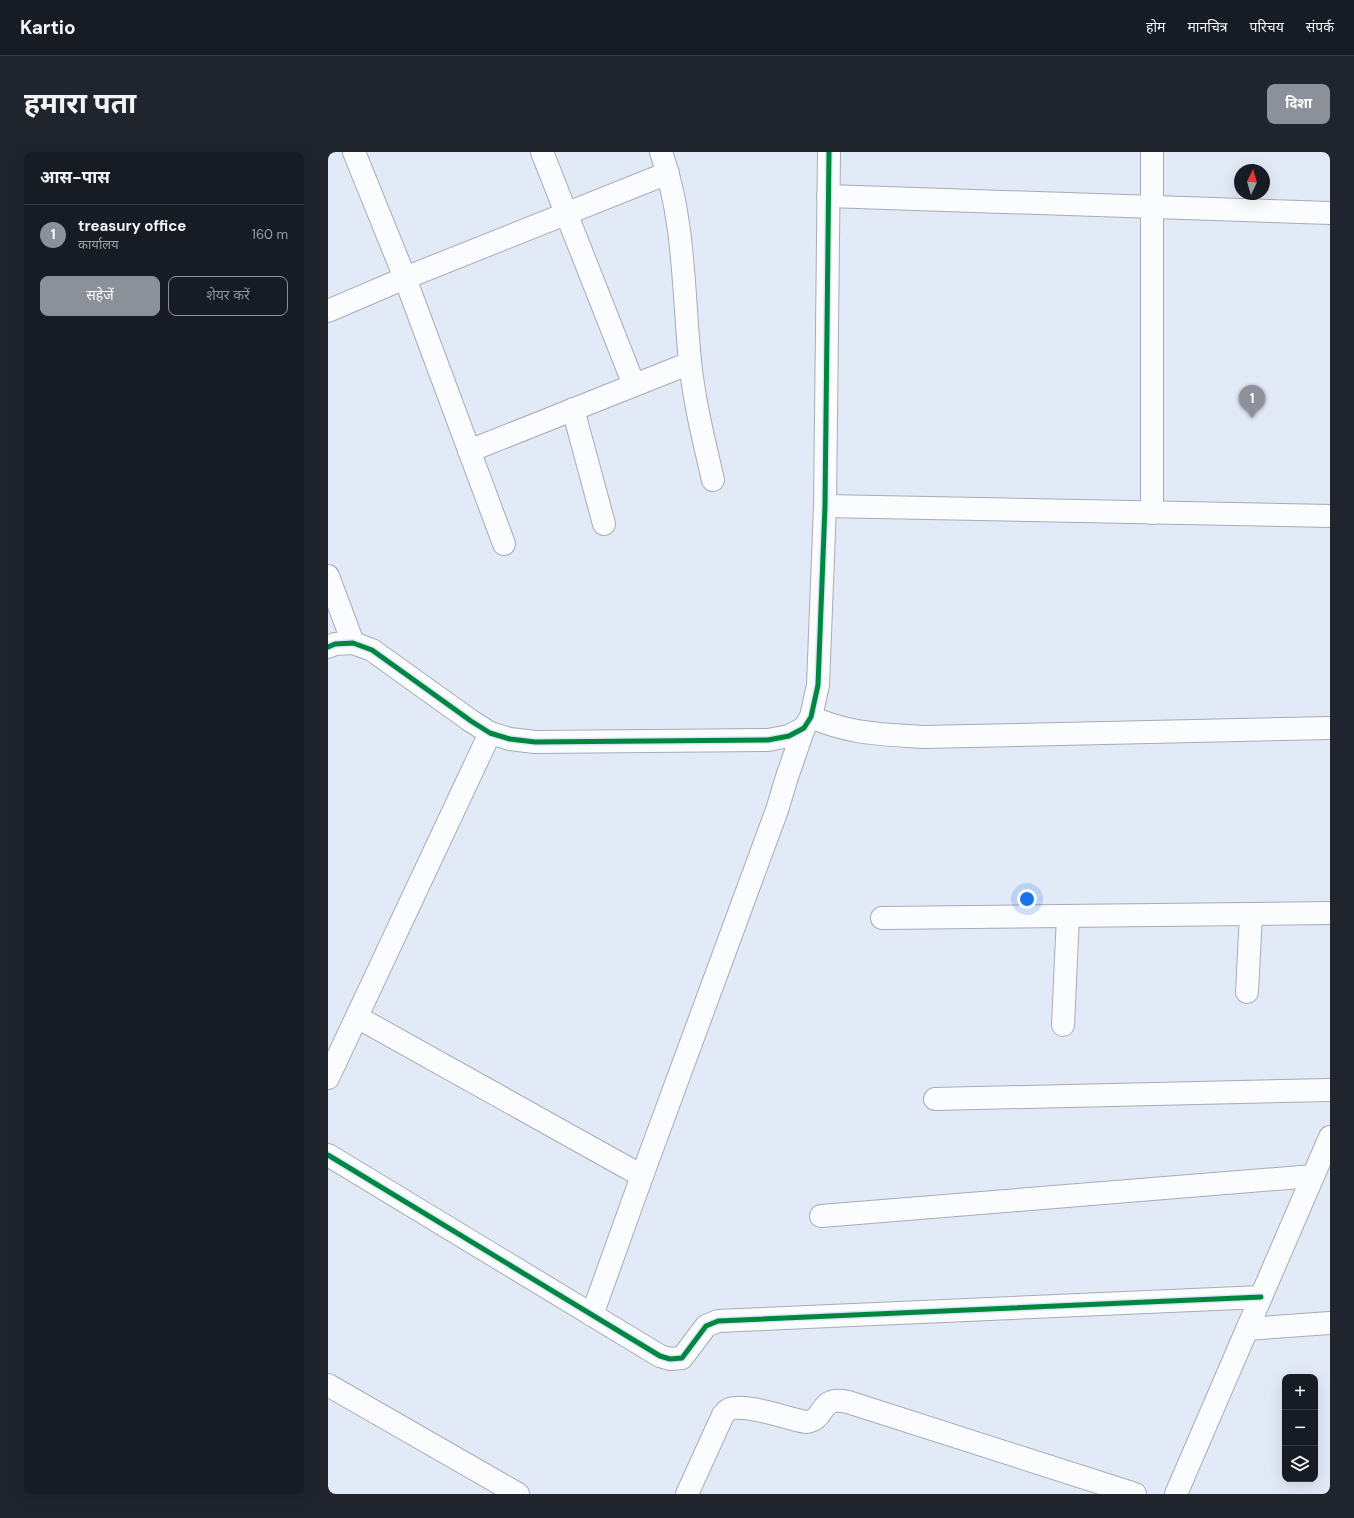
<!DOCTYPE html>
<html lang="hi">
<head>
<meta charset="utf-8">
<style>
	:root { --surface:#171b24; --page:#20242c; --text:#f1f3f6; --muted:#9ea1a6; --line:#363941; --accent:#8c9099 }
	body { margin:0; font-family:"DM Sans","Noto Sans Devanagari",sans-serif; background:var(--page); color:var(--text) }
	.controls { position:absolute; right:12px; bottom:12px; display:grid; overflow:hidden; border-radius:8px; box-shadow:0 4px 16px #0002 }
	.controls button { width:36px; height:36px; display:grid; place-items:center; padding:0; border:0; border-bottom:1px solid var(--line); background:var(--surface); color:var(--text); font:20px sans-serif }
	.compass { position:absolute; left:906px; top:12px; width:36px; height:36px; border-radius:50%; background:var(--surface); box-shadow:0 4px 16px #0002; rotate:5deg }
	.you { position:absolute; left:699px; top:747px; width:14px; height:14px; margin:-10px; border:3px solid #fff; border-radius:50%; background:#1a73e8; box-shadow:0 0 0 6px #1a73e833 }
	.badge { display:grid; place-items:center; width:26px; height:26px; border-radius:50%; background:var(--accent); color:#fff; font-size:13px; font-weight:700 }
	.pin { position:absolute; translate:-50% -33px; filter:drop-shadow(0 1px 2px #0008) }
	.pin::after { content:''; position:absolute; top:21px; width:14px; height:12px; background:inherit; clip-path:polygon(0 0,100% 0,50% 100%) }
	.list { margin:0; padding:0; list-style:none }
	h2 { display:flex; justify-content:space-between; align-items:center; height:52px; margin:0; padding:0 16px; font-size:17px }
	h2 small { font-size:13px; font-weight:400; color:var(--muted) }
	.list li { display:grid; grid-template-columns:26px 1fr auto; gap:12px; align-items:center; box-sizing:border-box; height:60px; padding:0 16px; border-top:1px solid var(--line) }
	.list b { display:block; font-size:15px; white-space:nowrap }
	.list p { margin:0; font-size:13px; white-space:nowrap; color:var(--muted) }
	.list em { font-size:13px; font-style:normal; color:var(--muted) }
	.actions { display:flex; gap:8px; padding:12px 16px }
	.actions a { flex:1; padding:9px 0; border:1px solid var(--accent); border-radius:8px; text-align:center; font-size:14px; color:var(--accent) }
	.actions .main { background:var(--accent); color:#fff }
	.icon { flex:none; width:22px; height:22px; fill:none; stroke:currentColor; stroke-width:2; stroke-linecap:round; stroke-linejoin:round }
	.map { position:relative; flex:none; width:1002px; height:1342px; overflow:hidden; border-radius:8px }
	header { display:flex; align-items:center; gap:24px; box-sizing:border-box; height:56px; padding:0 20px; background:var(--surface); border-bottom:1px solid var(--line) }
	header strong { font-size:19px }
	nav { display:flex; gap:22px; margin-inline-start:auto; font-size:14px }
	.intro { display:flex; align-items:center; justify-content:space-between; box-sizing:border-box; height:96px; padding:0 24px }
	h1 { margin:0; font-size:28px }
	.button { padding:10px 18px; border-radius:8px; background:var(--accent); color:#fff; font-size:14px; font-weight:700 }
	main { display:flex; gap:24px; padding:0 24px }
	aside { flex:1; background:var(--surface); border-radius:8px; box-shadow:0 4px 16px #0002 }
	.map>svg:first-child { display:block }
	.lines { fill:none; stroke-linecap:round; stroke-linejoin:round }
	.street-casing { stroke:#a6acb7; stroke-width:24 }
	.secondary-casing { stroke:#a6acb7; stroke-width:24 }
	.street { stroke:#fbfcfe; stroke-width:22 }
	.secondary { stroke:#fbfcfe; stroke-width:22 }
	.cycleway-casing { stroke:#dbe7ff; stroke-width:8 }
	.cycleway { stroke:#00873e; stroke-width:5 }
</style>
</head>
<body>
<header>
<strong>Kartio</strong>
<nav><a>होम</a><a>मानचित्र</a><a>परिचय</a><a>संपर्क</a></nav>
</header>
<div class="intro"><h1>हमारा पता</h1><a class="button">दिशा</a></div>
<main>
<aside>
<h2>आस-पास<small></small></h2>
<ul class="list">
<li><span class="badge">1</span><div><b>treasury office</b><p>कार्यालय</p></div><em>160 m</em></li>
</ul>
<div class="actions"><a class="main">सहेजें</a><a>शेयर करें</a></div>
</aside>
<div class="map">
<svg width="1002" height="1342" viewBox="0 0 1002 1342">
	<rect width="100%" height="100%" fill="#e3eaf7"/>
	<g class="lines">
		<defs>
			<g id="street">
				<polyline points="26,0 77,126 176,392"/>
				<polyline points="214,0 306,233"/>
				<path d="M333 0C357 68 355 139 362 209 366 249 376 289 385 328"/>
				<polyline points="500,44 1002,61"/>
				<polyline points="0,159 77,126 340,21"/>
				<polyline points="245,257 276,372"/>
				<polyline points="141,299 362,211"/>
				<polyline points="497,354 1002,364"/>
				<polyline points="824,361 824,0"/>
				<polyline points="0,424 25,491"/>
				<polyline points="0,495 7,492 25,491 44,498 143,569 162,581 182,587 207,590 440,588 461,584 476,576 483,565 490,533 497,354 501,0"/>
				<path d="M483 565C522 582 552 582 594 585L1002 576"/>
				<polyline points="554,766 1002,761"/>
				<polyline points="919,840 923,762"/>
				<polyline points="29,865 314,1024"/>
				<polyline points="735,873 740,764"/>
				<polyline points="0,926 162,581"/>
				<polyline points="607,947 1002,938"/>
				<polyline points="0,1003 332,1204 342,1207 354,1206 378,1174 390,1169 933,1145"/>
				<polyline points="493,1064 985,1024"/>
				<polyline points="264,1163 314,1024 449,658 459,625 476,576"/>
				<polyline points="919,1177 1002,1171"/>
				<polyline points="0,1233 190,1342"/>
				<path d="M359 1342 395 1263C397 1261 399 1258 402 1257 419 1251 459 1267 478 1270 499 1268 489 1243 520 1250L807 1342"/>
			</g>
			<polyline id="secondary" points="848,1342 1002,985"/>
		</defs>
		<use href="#street" class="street-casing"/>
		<use href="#secondary" class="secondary-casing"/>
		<use href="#street" class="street"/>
		<use href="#secondary" class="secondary"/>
		<defs>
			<g id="cycleway">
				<polyline points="0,495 7,492 25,491 44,498 143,569 162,581 182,587 207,590 440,588 461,584 476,576 483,565 490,533 497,354 501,0"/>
				<polyline points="0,1003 332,1204 342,1207 354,1206 378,1174 390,1169 933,1145"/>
			</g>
		</defs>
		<use href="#cycleway" class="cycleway-casing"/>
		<use href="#cycleway" class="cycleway"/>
	</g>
</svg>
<div class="controls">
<button>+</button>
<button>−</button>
<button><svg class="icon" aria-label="layers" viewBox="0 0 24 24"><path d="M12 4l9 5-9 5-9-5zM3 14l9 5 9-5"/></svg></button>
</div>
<svg class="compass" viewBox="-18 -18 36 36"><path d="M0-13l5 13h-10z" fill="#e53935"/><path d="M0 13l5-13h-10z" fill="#9ea1a6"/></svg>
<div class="you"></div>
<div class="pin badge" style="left:924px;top:266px">1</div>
</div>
</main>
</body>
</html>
